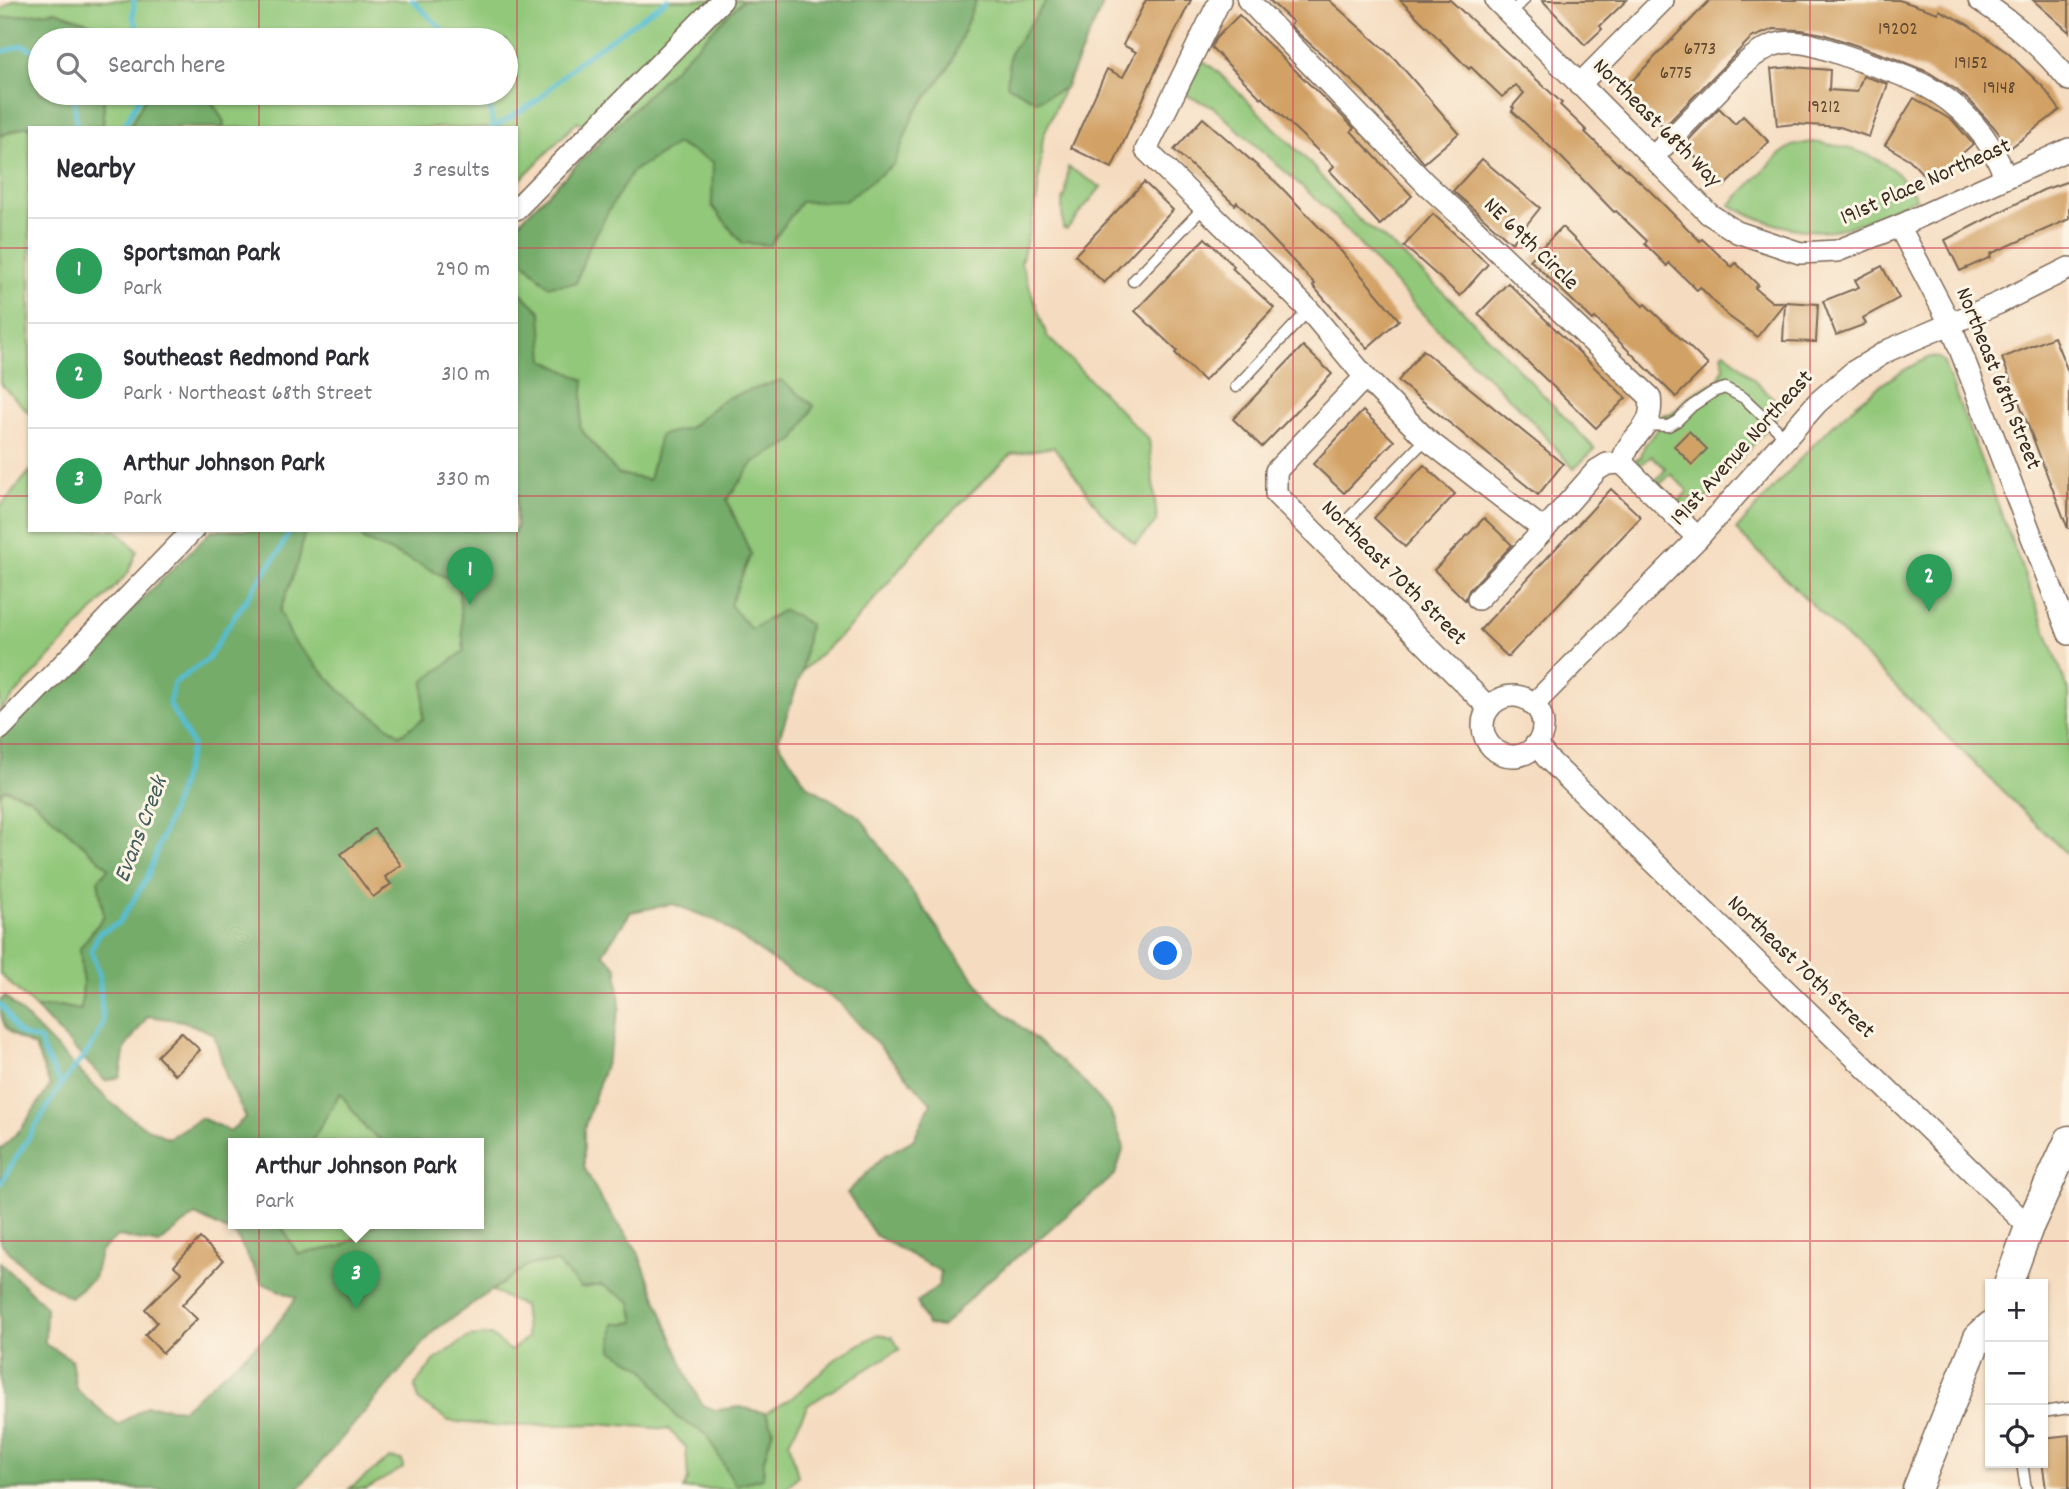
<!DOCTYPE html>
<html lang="en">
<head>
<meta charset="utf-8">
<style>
	:root { --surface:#fff; --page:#f2f2f3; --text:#2b2b33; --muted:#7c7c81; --line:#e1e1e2; --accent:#d1495b }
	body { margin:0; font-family:Dekko,sans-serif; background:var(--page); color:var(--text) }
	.controls { position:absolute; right:21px; bottom:21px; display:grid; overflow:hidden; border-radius:0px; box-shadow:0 2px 5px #0004 }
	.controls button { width:63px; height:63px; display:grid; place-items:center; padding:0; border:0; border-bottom:2px solid var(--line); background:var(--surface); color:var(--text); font:35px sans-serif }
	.you { position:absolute; left:1166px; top:954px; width:24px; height:24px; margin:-18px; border:5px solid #fff; border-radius:50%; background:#1a73e8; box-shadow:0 0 0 10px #1a73e833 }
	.badge { display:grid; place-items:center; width:46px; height:46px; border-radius:50%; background:var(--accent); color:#fff; font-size:23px; font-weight:700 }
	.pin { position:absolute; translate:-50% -58px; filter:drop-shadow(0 2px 4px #0008) }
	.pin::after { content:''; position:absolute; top:37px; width:24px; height:21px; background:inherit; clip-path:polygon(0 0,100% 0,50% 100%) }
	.popup { position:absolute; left:228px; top:1138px; width:256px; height:91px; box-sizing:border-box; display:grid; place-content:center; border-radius:0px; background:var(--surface); filter:drop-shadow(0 2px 5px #0005); font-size:23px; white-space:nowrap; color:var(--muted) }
	.popup b { font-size:26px; color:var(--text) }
	.popup::after { content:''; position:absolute; left:50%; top:100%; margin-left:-14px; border:14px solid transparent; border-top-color:var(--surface) }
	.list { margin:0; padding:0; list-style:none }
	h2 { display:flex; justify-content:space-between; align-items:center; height:91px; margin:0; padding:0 28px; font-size:30px }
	h2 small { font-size:23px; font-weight:400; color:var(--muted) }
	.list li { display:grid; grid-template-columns:46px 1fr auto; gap:21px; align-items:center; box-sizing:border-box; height:105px; padding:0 28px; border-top:2px solid var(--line) }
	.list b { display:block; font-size:26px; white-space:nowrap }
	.list p { margin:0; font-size:23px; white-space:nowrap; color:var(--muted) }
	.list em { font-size:23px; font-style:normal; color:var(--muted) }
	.icon { flex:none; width:38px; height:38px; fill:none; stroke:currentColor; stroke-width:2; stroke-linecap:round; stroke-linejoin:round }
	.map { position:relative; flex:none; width:2069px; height:1489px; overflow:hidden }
	.search { position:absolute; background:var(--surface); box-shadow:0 2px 5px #0004; left:28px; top:28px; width:490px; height:77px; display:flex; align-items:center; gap:18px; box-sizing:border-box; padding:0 24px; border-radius:38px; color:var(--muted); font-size:26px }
	.panel { position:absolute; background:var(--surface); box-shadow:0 2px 5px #0004; left:28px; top:126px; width:490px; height:406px; border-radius:0px }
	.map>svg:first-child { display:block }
	.green { fill:#92c87a; stroke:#66794c; stroke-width:2 }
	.forest { fill:#75ac6a; stroke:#586b44; stroke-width:2; fill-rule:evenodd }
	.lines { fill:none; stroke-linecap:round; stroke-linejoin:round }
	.stream { stroke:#55bdd2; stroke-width:5 }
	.building { fill:#d2a165 }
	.service-casing { stroke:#7c6857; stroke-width:13 }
	.minor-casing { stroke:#7c6857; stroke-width:24 }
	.tertiary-casing { stroke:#7c6857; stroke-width:31 }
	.service { stroke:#fff; stroke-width:10 }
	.minor { stroke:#fff; stroke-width:21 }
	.tertiary { stroke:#fff; stroke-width:28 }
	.grid { fill:none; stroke:#d1495b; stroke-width:2; stroke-opacity:0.55 }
	.labels { text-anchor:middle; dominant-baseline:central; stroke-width:6; stroke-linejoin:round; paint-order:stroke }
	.number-label { font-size:19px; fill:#614830 }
	.street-label { font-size:23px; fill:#3b2a1e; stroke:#fcf5e5 }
	.water-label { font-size:24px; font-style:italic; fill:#445d5d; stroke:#fcf5e5 }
</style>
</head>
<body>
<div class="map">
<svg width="2069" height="1489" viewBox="0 0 2069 1489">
	<rect width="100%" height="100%" fill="#fcf5e5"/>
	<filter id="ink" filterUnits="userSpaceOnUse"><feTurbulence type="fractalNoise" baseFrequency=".0143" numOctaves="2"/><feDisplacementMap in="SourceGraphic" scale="14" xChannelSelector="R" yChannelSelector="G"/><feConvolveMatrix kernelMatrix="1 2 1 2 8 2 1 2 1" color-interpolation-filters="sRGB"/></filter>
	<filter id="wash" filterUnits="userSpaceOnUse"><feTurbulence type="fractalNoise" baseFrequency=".00686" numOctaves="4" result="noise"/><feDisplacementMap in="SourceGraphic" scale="28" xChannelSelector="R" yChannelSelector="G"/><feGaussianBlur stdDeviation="1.57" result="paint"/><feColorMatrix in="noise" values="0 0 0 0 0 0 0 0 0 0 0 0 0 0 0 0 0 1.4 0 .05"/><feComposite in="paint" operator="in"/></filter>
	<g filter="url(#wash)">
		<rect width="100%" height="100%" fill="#f5dcc0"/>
		<g class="green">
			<polygon points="14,0 1099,0 1057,92 1064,88 1043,137 1037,199 1021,263 1047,336 1149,440 1157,521 1135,544 1102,513 1054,447 1011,454 929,534 855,622 802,671 809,624 795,617 478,1143 216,530 516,530 516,239 608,150 578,121 516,184 516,128 103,128 104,102 101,93 506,93 506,40 93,40 94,24 0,18 0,10"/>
			<polygon points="1202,60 1217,71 1307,160 1357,218 1385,239 1459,307 1595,449 1574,469 1523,411 1432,324 1327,209 1213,107 1186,95"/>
			<polygon points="26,126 30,128 30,414 0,383 0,136"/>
			<path d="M1811 142C1852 146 1895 158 1916 198 1895 207 1873 219 1851 226 1810 239 1766 224 1730 205L1779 155 1792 146Z"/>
			<polygon points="1068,167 1101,187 1067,229 1063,228 1062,203 1066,193"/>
			<polygon points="1726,352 1784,409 1690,517 1676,504 1688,491 1671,474 1659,485 1655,481 1666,469 1652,456 1639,466 1636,459 1641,457 1644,446 1656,432 1662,415 1673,413 1691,395 1717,381 1724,368 1722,353"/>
			<path d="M1930 357 1939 358 1943 361 2069 691V856L1736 530C1795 466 1849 393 1930 357Z"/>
			<polygon points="30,471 30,530 117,530 137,551 128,573 0,711 0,507"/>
			<polygon points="4,789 30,798 109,868 98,880 104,916 80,948 83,984 81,1010 59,1006 36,1008 0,974 0,794"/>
			<polygon points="340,1092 367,1130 386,1143 306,1143 312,1141"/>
			<polygon points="279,1223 379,1223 340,1247 298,1254"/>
			<polygon points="556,1262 581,1288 602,1285 631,1302 635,1323 612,1350 645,1369 676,1417 706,1434 736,1485 763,1477 764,1459 773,1429 766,1413 793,1397 839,1356 878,1334 892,1337 900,1349 808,1405 789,1442 798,1476 785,1489 683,1489 688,1480 686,1447 668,1429 608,1424 494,1426 449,1421 419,1401 415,1385 435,1360 468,1337 491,1335 510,1351 527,1338 523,1306 492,1291 528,1265"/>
			<polygon points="390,1458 402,1460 403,1468 366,1489 349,1489"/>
		</g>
		<g class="forest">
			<polygon points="743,0 976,0 950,66 914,114 894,164 845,201 801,202 770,245 742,243 712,206 713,162 677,144 632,172 609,210 587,251 576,283 548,286 516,253 516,225"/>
			<polygon points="1047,0 1105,0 1065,88 1036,101 1007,85 1010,53"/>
			<polygon points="55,11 94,24 93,40 40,40 40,93 101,93 104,102 103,128 26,126 0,136 0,18"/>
			<path d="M170 93C206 93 206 90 224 122L223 128H129L145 98Z"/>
			<path d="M516 288 541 312 544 360 584 380 580 428 618 474 649 480 660 435 689 428 724 399 781 380 814 406 795 440 754 462 727 500 751 554 730 605 751 629 784 610 809 624 802 671 778 741 807 785 860 817 959 959 992 1002 1080 1078 1110 1111 1124 1147 1115 1175 982 1286 942 1327 927 1325 917 1302 939 1285 941 1272 875 1235 847 1193 884 1156 913 1140 931 1103 839 1002 782 967 717 921 673 904 631 912 603 953 617 968 620 1006 611 1047 584 1129V1167L602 1201 637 1250 689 1380 702 1405 715 1410 740 1407 766 1413 773 1429 764 1459 763 1478 735 1485 706 1434 676 1417 645 1369 612 1350 613 1324 635 1322 631 1302 602 1285 581 1288 556 1262 528 1265 435 1330 298 1489H0V1262L46 1307 45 1344 71 1359 76 1389 118 1425 147 1406 183 1409 271 1332 296 1298 262 1283 236 1235 195 1215 159 1244 117 1236 100 1252 94 1278 70 1297 32 1275 0 1242V1150L21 1129 50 1086 35 1047C10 1034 0 1031 0 1001L5 996 109 1101 139 1124 168 1138 201 1118 230 1131 246 1117 227 1079 214 1034 183 1021 148 1016 125 1048 120 1077 105 1081 36 1008 59 1006 81 1010 83 984 80 948 104 916 98 880 109 868 30 798 5 789 0 794V739L212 530H305L299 560 280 611 293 641 343 693 400 735 423 719 424 681 464 651 458 583 408 559 363 540 361 530H516ZM340 1093 367 1130 386 1143H478V1223H379L340 1247 298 1254 279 1223H233V1143H306L312 1141Z"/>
		</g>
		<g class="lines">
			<g class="stream">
				<polyline points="134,0 133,17 142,40"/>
				<polyline points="412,0 453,40"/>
				<polyline points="0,53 22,45 40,53"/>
				<polyline points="74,93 76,124 80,128"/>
				<polyline points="487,93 493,126"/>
				<polyline points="123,128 142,93"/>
				<polyline points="492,128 537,101 578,62 667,0"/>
				<path d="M0 1005C19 1022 5 1034 40 1040L43 1051 61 1085"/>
				<polyline points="0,1184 61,1085 94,1043 103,1024 99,973 91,951 99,933 119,923 147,878 179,790 192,745 169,703 174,683 208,659 226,629 280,550 290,530"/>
			</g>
		</g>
		<g id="blocks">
			<g class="building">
				<polygon points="1146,0 1191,0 1157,68 1112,168 1071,148 1107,69 1123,77 1136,52 1123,45"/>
				<polygon points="1269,0 1329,0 1395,59 1459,133 1424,163 1363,91 1299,34 1290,25 1293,22"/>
				<polygon points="1400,0 1450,0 1562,103 1560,105 1587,131 1585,132 1618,164 1619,163 1648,189 1700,241 1702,239 1732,267 1736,263 1758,285 1755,288 1772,302 1785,302 1757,337 1727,315 1700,287 1697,290 1669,263 1667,266 1645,244 1647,241 1616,211 1614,212 1561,157 1512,111 1514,108 1512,107 1524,93 1516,85 1502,97 1471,67 1469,69"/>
				<polygon points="1542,0 1627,0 1600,26 1602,29 1585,45"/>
				<polygon points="1710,0 1899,0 1938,13 1939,10 1967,24 2008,53 2043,87 2060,110 2010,148 1993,126 1971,102 1957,90 1928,72 1896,59 1823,34 1802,30 1774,29 1751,38 1664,127 1624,89"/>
				<polygon points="2033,0 2069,0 2069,32"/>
				<polygon points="1239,15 1354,128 1351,131 1412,196 1380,225 1330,171 1334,166 1262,97 1261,98 1211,47 1216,38"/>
				<polygon points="1793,67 1830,70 1829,90 1857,92 1863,76 1888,84 1869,137 1840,127 1794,124 1777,126 1771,69"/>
				<polygon points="1914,98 1953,121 1973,144 1930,182 1910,160 1885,145"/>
				<polygon points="1719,108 1735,124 1743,116 1769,142 1724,186 1684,145"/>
				<polygon points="1203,118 1279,185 1335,244 1399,320 1367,348 1313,286 1315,284 1237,202 1235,205 1174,150"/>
				<polygon points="1482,159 1540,208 1512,243 1453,191"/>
				<polygon points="2069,181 2069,219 1990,254 1991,257 1960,271 1945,240 2043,190"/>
				<polygon points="1144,182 1173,210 1104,283 1075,255"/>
				<polygon points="1433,214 1488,264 1460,296 1404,246"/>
				<polygon points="1562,227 1643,306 1645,304 1708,365 1676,397 1595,318 1593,320 1530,260"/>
				<polygon points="1205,238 1234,266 1232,268 1274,308 1204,381 1175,353 1177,351 1135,311"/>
				<polygon points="1882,266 1899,298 1863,318 1866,324 1836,335 1823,301 1859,287 1855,280"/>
				<polygon points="1508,283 1626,398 1596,428 1478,314"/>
				<polygon points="1785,302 1818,304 1816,342 1783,341"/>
				<polygon points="2054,337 2069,374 2068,529 2002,358"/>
				<polygon points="1303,346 1332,374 1262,447 1233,419"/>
				<polygon points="1423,350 1563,464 1538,495 1398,381"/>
				<polygon points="1363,411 1394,441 1344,493 1313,464"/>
				<polygon points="1689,431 1707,449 1692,465 1674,446"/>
				<polygon points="1424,465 1455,494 1405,547 1374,518"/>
				<polygon points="1611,489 1641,517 1508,657 1480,630"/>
				<polygon points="1484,518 1512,545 1469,590 1465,600 1434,570"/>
				<polygon points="374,829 401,865 385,877 391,884 373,897 341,854"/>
				<polygon points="181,1032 200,1050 175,1075 157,1056"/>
				<polygon points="200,1238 223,1261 182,1305 197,1319 163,1353 145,1335 157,1322 145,1309 182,1273 174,1266"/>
				<polygon points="2069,1435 2069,1489 2046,1489 2043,1468 2043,1438"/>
			</g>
		</g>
	</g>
	<g filter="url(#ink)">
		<use href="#blocks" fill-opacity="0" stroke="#7c6857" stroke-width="2"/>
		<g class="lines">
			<defs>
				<g id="service">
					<polyline points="1510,14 1524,0"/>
					<polyline points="1133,281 1205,206"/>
					<polyline points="1236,387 1309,310"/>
					<polyline points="1646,425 1668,426 1677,421 1692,406 1713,392 1725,388 1744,398 1786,438"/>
					<polyline points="1349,518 1426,439"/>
					<polyline points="2043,1412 2069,1408"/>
					<polyline points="2022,1463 2026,1489"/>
				</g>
				<g id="minor">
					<path d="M1220 0 1146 150 1309 310 1365 377 1426 439 1544 530 1597 470 1607 464 1622 463C1628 433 1655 432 1650 397L1461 216 1426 184 1248 0"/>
					<polyline points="1496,0 1709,214 1737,232 1800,253 1837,251 1899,226 2069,149"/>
					<path d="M1979 0C2017 25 2040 46 2069 80"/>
					<polyline points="1579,85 1663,0"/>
					<path d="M1653 157C1673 137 1693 116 1713 96 1731 78 1749 54 1774 45 1798 37 1823 48 1846 56 1871 65 1898 72 1922 84 1960 103 1991 137 2005 177"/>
					<polyline points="516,209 722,0"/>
					<polyline points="1899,226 1950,323 2069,634"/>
					<polyline points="1365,377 1276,471 1276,494 1489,708"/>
					<polyline points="1622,463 1698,538"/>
					<polyline points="1478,599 1544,530"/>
					<circle cx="1513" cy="726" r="30"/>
					<polyline points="1533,705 1698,538 1817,403 1853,372 1889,350 1999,303 2069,268"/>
					<polyline points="0,729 193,530"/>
					<polyline points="1536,744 1547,758 2029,1227"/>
				</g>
				<g id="tertiary">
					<polyline points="2008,1284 2029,1227 2069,1140"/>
					<polyline points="1917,1489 1978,1337 1990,1326"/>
				</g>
			</defs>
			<use href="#service" class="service-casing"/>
			<use href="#minor" class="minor-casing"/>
			<use href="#tertiary" class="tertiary-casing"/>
			<use href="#service" class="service"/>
			<use href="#minor" class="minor"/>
			<use href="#tertiary" class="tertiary"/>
		</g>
	</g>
	<path class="grid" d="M259 0V40M517 0V1489M776 0V1489M1034 0V1489M1293 0V1489M1552 0V1489M1810 0V1489M259 93V128M0 248H30M516 248H2069M0 496H30M516 496H2069M259 530V1489M0 744H2069M0 993H2069M0 1241H2069"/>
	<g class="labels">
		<g class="number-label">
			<text x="1898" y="30">19202</text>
			<text x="1700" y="50">6773</text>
			<text x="1971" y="64">19152</text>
			<text x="1676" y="74">6775</text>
			<text x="1999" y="89">19148</text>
			<text x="1824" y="108">19212</text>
		</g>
		<g class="street-label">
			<text transform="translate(1656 124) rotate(45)">Northeast 68th Way</text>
			<text transform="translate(1926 183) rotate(-24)">191st Place Northeast</text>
			<text transform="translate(1530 245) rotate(44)">NE 69th Circle</text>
			<text transform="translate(1997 379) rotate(68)">Northeast 68th Street</text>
			<text transform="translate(1743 449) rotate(-48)">191st Avenue Northeast</text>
			<text transform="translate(1393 574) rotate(45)">Northeast 70th Street</text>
			<text transform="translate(1800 968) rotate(44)">Northeast 70th Street</text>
		</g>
		<g class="water-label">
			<text transform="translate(142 830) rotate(-69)">Evans Creek</text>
		</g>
	</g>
</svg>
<div class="controls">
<button>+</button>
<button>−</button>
<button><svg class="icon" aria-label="locate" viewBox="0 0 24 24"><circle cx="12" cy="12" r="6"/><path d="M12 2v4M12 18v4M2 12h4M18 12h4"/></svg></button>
</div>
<div class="you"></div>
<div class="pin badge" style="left:470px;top:605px;background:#2e9e5b">1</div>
<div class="pin badge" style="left:1929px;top:612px;background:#2e9e5b">2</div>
<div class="pin badge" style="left:356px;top:1309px;background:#2e9e5b">3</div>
<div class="popup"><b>Arthur Johnson Park</b>Park</div>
<div class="search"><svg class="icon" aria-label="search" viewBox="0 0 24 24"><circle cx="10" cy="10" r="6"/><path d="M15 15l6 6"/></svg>Search here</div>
<section class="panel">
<h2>Nearby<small>3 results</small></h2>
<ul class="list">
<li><span class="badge" style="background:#2e9e5b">1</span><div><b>Sportsman Park</b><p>Park</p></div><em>290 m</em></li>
<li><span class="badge" style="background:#2e9e5b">2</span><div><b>Southeast Redmond Park</b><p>Park · Northeast 68th Street</p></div><em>310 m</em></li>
<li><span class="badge" style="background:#2e9e5b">3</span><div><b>Arthur Johnson Park</b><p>Park</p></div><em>330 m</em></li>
</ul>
</section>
</div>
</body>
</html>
